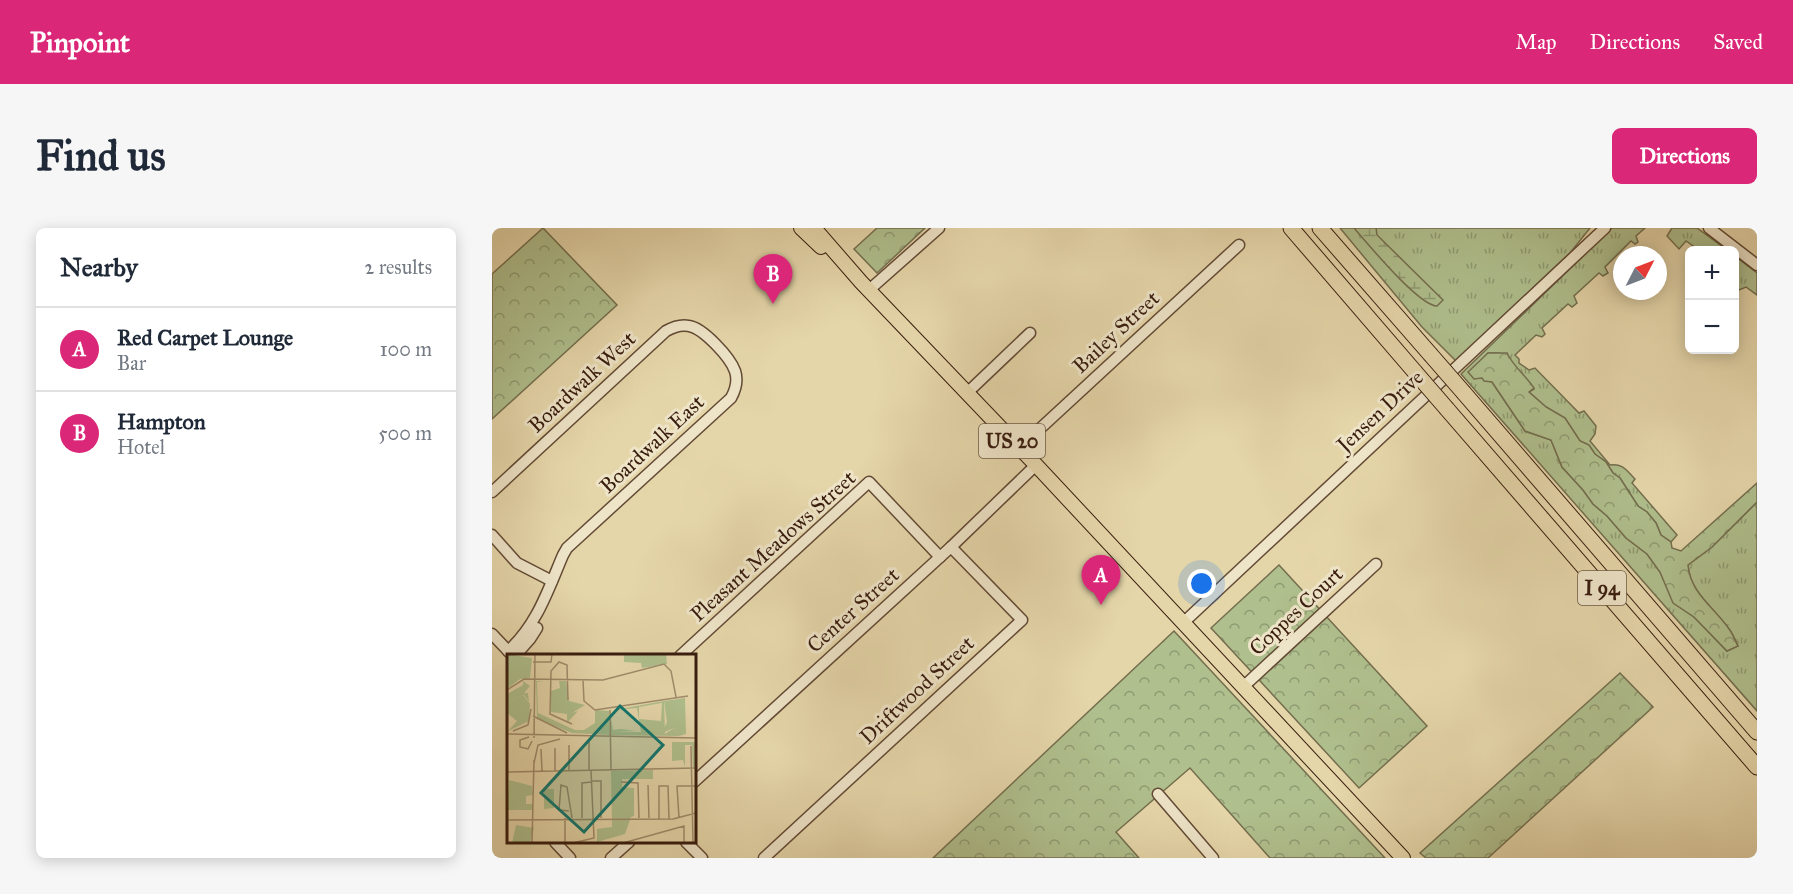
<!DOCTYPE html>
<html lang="en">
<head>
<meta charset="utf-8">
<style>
	:root { --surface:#fff; --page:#f6f6f7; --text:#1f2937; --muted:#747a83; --line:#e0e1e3; --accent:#db2777 }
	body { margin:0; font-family:"IM FELL Great Primer",serif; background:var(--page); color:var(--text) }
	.controls { position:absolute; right:18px; top:18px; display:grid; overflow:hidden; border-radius:9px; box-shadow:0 3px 15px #0003 }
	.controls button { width:54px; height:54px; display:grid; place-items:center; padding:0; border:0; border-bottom:2px solid var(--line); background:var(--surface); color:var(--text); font:30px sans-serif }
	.compass { position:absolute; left:1121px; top:18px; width:54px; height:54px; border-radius:50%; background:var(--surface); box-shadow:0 3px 15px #0003; rotate:48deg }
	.you { position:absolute; left:710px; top:356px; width:21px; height:21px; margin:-15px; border:4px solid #fff; border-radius:50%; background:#1a73e8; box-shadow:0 0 0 9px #1a73e833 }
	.badge { display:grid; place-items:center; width:39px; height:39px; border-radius:50%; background:var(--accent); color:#fff; font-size:20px; font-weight:700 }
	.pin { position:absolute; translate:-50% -50px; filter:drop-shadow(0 2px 3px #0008) }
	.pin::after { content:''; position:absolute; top:32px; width:21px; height:18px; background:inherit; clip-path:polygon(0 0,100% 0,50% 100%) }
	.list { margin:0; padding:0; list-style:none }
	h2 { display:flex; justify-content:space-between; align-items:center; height:78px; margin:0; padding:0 24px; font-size:26px }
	h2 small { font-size:20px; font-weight:400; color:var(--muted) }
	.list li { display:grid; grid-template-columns:39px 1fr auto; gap:18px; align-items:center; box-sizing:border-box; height:84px; padding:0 24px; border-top:2px solid var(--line) }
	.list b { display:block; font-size:22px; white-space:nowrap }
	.list p { margin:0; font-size:20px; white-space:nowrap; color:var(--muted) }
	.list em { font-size:20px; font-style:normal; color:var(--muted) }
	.map { position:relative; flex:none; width:1265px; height:630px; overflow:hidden; border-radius:9px }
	header { display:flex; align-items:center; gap:36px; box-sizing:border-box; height:84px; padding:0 30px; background:var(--accent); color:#fff }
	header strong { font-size:28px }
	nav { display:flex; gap:33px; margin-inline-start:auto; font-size:21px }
	.intro { display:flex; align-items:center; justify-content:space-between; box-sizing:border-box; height:144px; padding:0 36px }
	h1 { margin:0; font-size:42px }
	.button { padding:15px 27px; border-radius:9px; background:var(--accent); color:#fff; font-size:21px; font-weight:700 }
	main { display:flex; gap:36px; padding:0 36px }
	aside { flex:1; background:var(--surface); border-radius:9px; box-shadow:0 3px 15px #0003 }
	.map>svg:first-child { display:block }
	.grass { fill:url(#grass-tufts); stroke:#746e4e; stroke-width:1.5 }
	.forest { fill:url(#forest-crowns); stroke:#746e4e; stroke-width:1.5 }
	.wetland { fill:url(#wetland-marsh); stroke:#746e4e; stroke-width:1.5 }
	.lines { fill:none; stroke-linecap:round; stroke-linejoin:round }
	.minor-casing { stroke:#634a35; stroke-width:13 }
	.major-casing { stroke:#381c0e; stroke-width:16 }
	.highway-casing { stroke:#381c0e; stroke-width:17 }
	.minor { stroke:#eee4c8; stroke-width:10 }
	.major { stroke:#e5d6aa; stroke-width:14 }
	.highway { stroke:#e5d6aa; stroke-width:15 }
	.highway-bridge-casing { stroke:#381c0e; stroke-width:17; stroke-linecap:butt }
	.highway-bridge { stroke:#e5d6aa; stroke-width:15 }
	.labels { text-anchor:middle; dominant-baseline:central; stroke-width:6; stroke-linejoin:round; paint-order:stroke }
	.shield { fill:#eee4c8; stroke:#6f5846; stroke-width:1.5 }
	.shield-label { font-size:20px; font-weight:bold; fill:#381c0e }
	.street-label { font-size:21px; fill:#381c0e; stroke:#eee4c8 }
	.inset-road { fill:none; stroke:#a08c6c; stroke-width:1.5 }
	.view { fill:#0f766e; fill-opacity:0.15; stroke:#0f766e; stroke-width:3 }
	.inset-edge { fill:none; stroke:#381c0e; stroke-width:3 }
</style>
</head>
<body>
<header>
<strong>Pinpoint</strong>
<nav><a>Map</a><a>Directions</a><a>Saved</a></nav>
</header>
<div class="intro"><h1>Find us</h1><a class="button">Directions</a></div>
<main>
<aside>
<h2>Nearby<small>2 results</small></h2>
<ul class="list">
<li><span class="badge">A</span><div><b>Red Carpet Lounge</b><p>Bar</p></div><em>100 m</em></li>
<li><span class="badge">B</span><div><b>Hampton</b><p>Hotel</p></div><em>500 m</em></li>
</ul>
</aside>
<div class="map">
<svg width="1265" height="630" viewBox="0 0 1265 630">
	<defs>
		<pattern id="grass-tufts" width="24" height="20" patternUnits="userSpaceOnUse" patternTransform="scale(1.5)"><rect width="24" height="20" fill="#afbf8d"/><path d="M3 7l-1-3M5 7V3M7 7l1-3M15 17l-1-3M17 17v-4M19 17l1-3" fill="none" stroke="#8f9a72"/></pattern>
		<pattern id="forest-crowns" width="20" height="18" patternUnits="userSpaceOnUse" patternTransform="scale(1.5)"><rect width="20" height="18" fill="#afbf8d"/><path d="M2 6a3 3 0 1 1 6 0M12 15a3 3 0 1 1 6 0" fill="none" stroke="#8f9a72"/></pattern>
		<pattern id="wetland-marsh" width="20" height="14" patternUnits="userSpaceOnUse" patternTransform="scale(1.5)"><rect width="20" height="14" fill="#afbf8d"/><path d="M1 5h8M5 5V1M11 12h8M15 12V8" fill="none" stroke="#8f9a72"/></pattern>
	</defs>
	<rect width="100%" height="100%" fill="#e5d6aa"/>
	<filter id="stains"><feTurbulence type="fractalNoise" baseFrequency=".00333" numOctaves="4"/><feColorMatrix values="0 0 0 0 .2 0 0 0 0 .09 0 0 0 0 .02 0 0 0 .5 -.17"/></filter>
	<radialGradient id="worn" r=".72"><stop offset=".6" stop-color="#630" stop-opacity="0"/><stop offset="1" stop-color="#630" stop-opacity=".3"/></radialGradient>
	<g class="grass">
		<polygon points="848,0 1098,0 1078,25 964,133 930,99"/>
		<path d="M1120 0H1153L1144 8 1146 14 1143 16 1139 13 1113 39 1116 45 1111 48 1107 45 1082 68 1085 75 1080 79 1076 76 1050 100 1053 106 1050 109 1044 107 1023 127 1027 131V135L1037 142 1043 140 1087 185 1092 183 1104 198 1103 206 1098 213 1118 237C1131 235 1135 243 1143 251L1140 255 1185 307 1179 314 1169 307 1164 295 1155 284 1146 278 1128 250 1121 245 1114 234 1103 226 1097 217 1088 213 1073 190 1054 179 1037 164 1042 161 1007 125H996L990 132V150L1000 154 1033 203 1059 212 1070 239 1091 262 1101 276 1115 288 1134 310 1155 326 1168 344 1182 375 1202 389 1235 423 1246 418C1243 412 1241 406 1237 401 1222 380 1198 365 1196 337L1220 319 1265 274V483L969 146Z"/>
		<polygon points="1180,0 1205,0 1235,22 1207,22 1194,13 1187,21 1175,8"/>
		<polygon points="1243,28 1265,45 1265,67 1254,59 1247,62 1243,59"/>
	</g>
	<g class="forest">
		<polygon points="51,0 125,77 0,191 0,46"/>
		<polygon points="385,0 433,0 385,45 362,21"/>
		<path d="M996 125H1015C1021 138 1034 148 1042 160L1037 164 1054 179 1073 190 1088 213 1097 217 1103 226 1114 234 1121 245 1128 250 1146 278 1155 284 1164 295 1169 307 1179 314 1180 320 1189 323 1265 255V274L1220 319 1196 337C1198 365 1223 380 1237 401 1241 406 1243 413 1246 418L1235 423 1202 389 1181 375 1168 344 1155 326 1134 310 1115 288 1101 276 1091 262 1070 239 1059 212 1033 203 1000 154 992 153 990 150 982 151 976 144Z"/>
		<polygon points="787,337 935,498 867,560 719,400"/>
		<polygon points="682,403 893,630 778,630 698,540 624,604 647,630 441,630"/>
		<polygon points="1128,445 1161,479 996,630 934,630 928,625"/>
	</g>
	<path class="wetland" d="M862 0H884L885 7 951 72 945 78C927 78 876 16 862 0Z"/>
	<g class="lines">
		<defs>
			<g id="minor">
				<polyline points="1217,0 1265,37"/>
				<polyline points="377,62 447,0"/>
				<polyline points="475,165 538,105"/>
				<polyline points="527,220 747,17"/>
				<path d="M0 264 174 103C181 99 189 96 197 98 211 100 238 129 243 143 246 152 244 161 239 170L75 320 71 327C56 362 45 397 16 423"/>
				<polyline points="0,307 25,335 60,353"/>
				<polyline points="691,395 1113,0"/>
				<polyline points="0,406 20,427"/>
				<polyline points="23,428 38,411 45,400"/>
				<polyline points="188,428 377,254 448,329"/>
				<polyline points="751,459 884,336"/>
				<polyline points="202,554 459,319 544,237"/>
				<polyline points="666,566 721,630"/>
				<polyline points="63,614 78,630"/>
				<polyline points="194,614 210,630"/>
				<polyline points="119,630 137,614"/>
				<polyline points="272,630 530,392 459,319"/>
			</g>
			<g id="major">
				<polyline points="309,0 329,19"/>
				<polyline points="322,0 369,54 544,237 911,630"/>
			</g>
			<g id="highway">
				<polyline points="799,0 923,144"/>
				<polyline points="828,0 938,126"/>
				<polyline points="972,165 1265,504"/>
				<polyline points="955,181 1265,539"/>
			</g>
		</defs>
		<use href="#minor" class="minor-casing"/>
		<use href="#major" class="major-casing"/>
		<use href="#highway" class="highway-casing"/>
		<use href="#minor" class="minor"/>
		<use href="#major" class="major"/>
		<use href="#highway" class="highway"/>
		<defs>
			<g id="highway-bridge">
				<polyline points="938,126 972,165"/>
				<polyline points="923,144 955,181"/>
			</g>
		</defs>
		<use href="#highway-bridge" class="highway-bridge-casing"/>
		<use href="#highway-bridge" class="highway-bridge"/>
	</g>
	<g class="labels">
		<g class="shield">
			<rect x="487" y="196" width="66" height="34" rx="4.5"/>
			<rect x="1086" y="343" width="48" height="34" rx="4.5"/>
		</g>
		<g class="shield-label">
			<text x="520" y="213">US 20</text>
			<text x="1110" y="360">I 94</text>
		</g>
		<g class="street-label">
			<text transform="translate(624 104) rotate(-43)">Bailey Street</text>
			<text transform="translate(90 154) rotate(-43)">Boardwalk West</text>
			<text transform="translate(888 183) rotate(-43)">Jensen Drive</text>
			<text transform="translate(160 216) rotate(-43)">Boardwalk East</text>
			<text transform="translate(281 318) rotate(-42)">Pleasant Meadows Street</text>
			<text transform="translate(361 382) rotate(-42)">Center Street</text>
			<text transform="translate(804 383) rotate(-43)">Coppes Court</text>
			<text transform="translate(425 462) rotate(-43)">Driftwood Street</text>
		</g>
	</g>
	<g transform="translate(15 426)">
		<rect width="189" height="189" fill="#e5d6aa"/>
		<path d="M0 0 25 4 23 24 13 25 0 35ZM29 27 37 28H30L31 59 68 76H77L88 69V56L102 57 103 81 65 79 30 65ZM52 27H59L62 47 78 51 65 59 71 57 60 69V60L44 58V37L53 34ZM16 41 23 50 22 67 1 77 10 67 0 59V48ZM157 47 158 80 167 74 172 82 104 81 103 57 106 76 114 75 129 77 105 78H134L130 54 107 56ZM155 49 154 67 132 65V53Z" fill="#afbf8d" fill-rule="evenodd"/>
		<path d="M16 27 23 32 17 39H21L22 48 17 41 0 48V40L16 31ZM178 44 179 80 172 82 167 74 155 79 160 68 157 47ZM165 88H189V113H186L185 91H178V113L176 106 165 107ZM146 116V125H115V133L127 134V162L124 163 118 180 90 188V175L105 173 104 117ZM2 126 25 132 26 141 19 142V150H26V156H0ZM37 135H47V154L37 155ZM9 171 27 174 23 189H5Z" fill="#afbf8d"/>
		<path d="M117 0H159L160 10 135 14 134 9 117 8Z" fill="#afbf8d"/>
		<path class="inset-road" d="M26 8H44L45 0M76 26 77 47 88 56 181 42M0 36 17 25 96 26 157 10 164 17 169 43M61 46 60 11 52 8 44 17 43 60 65 70M103 56 104 116M26 62 60 79M6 77 21 71 24 55M0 80 189 84M22 83 13 86V93L21 95 25 87M27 84 28 0M82 88V116M184 92 186 189M48 94V118M34 95 35 117M27 109 31 91 53 85M62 117V91M0 118 189 114M84 127H94V164M114 128 131 129 132 164M141 131 142 164M62 157 52 156 54 131 60 133 65 164M58 164V189M75 164V129L84 128M172 164 170 132H189M152 165V132H161L162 165M0 166 166 165 189 159M25 189 27 106M66 189 87 184 84 116M116 189 177 172V189"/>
		<path class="view" d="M113 52 156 91 77 178 34 139Z"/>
		<rect width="189" height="189" class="inset-edge"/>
	</g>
	<rect width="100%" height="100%" filter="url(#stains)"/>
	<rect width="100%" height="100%" fill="url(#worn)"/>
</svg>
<div class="controls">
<button>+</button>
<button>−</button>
</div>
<svg class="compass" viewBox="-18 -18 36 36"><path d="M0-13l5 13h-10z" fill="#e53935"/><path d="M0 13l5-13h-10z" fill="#747a83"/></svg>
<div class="you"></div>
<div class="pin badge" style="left:609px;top:377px">A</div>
<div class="pin badge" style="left:281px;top:76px">B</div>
</div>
</main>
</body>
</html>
